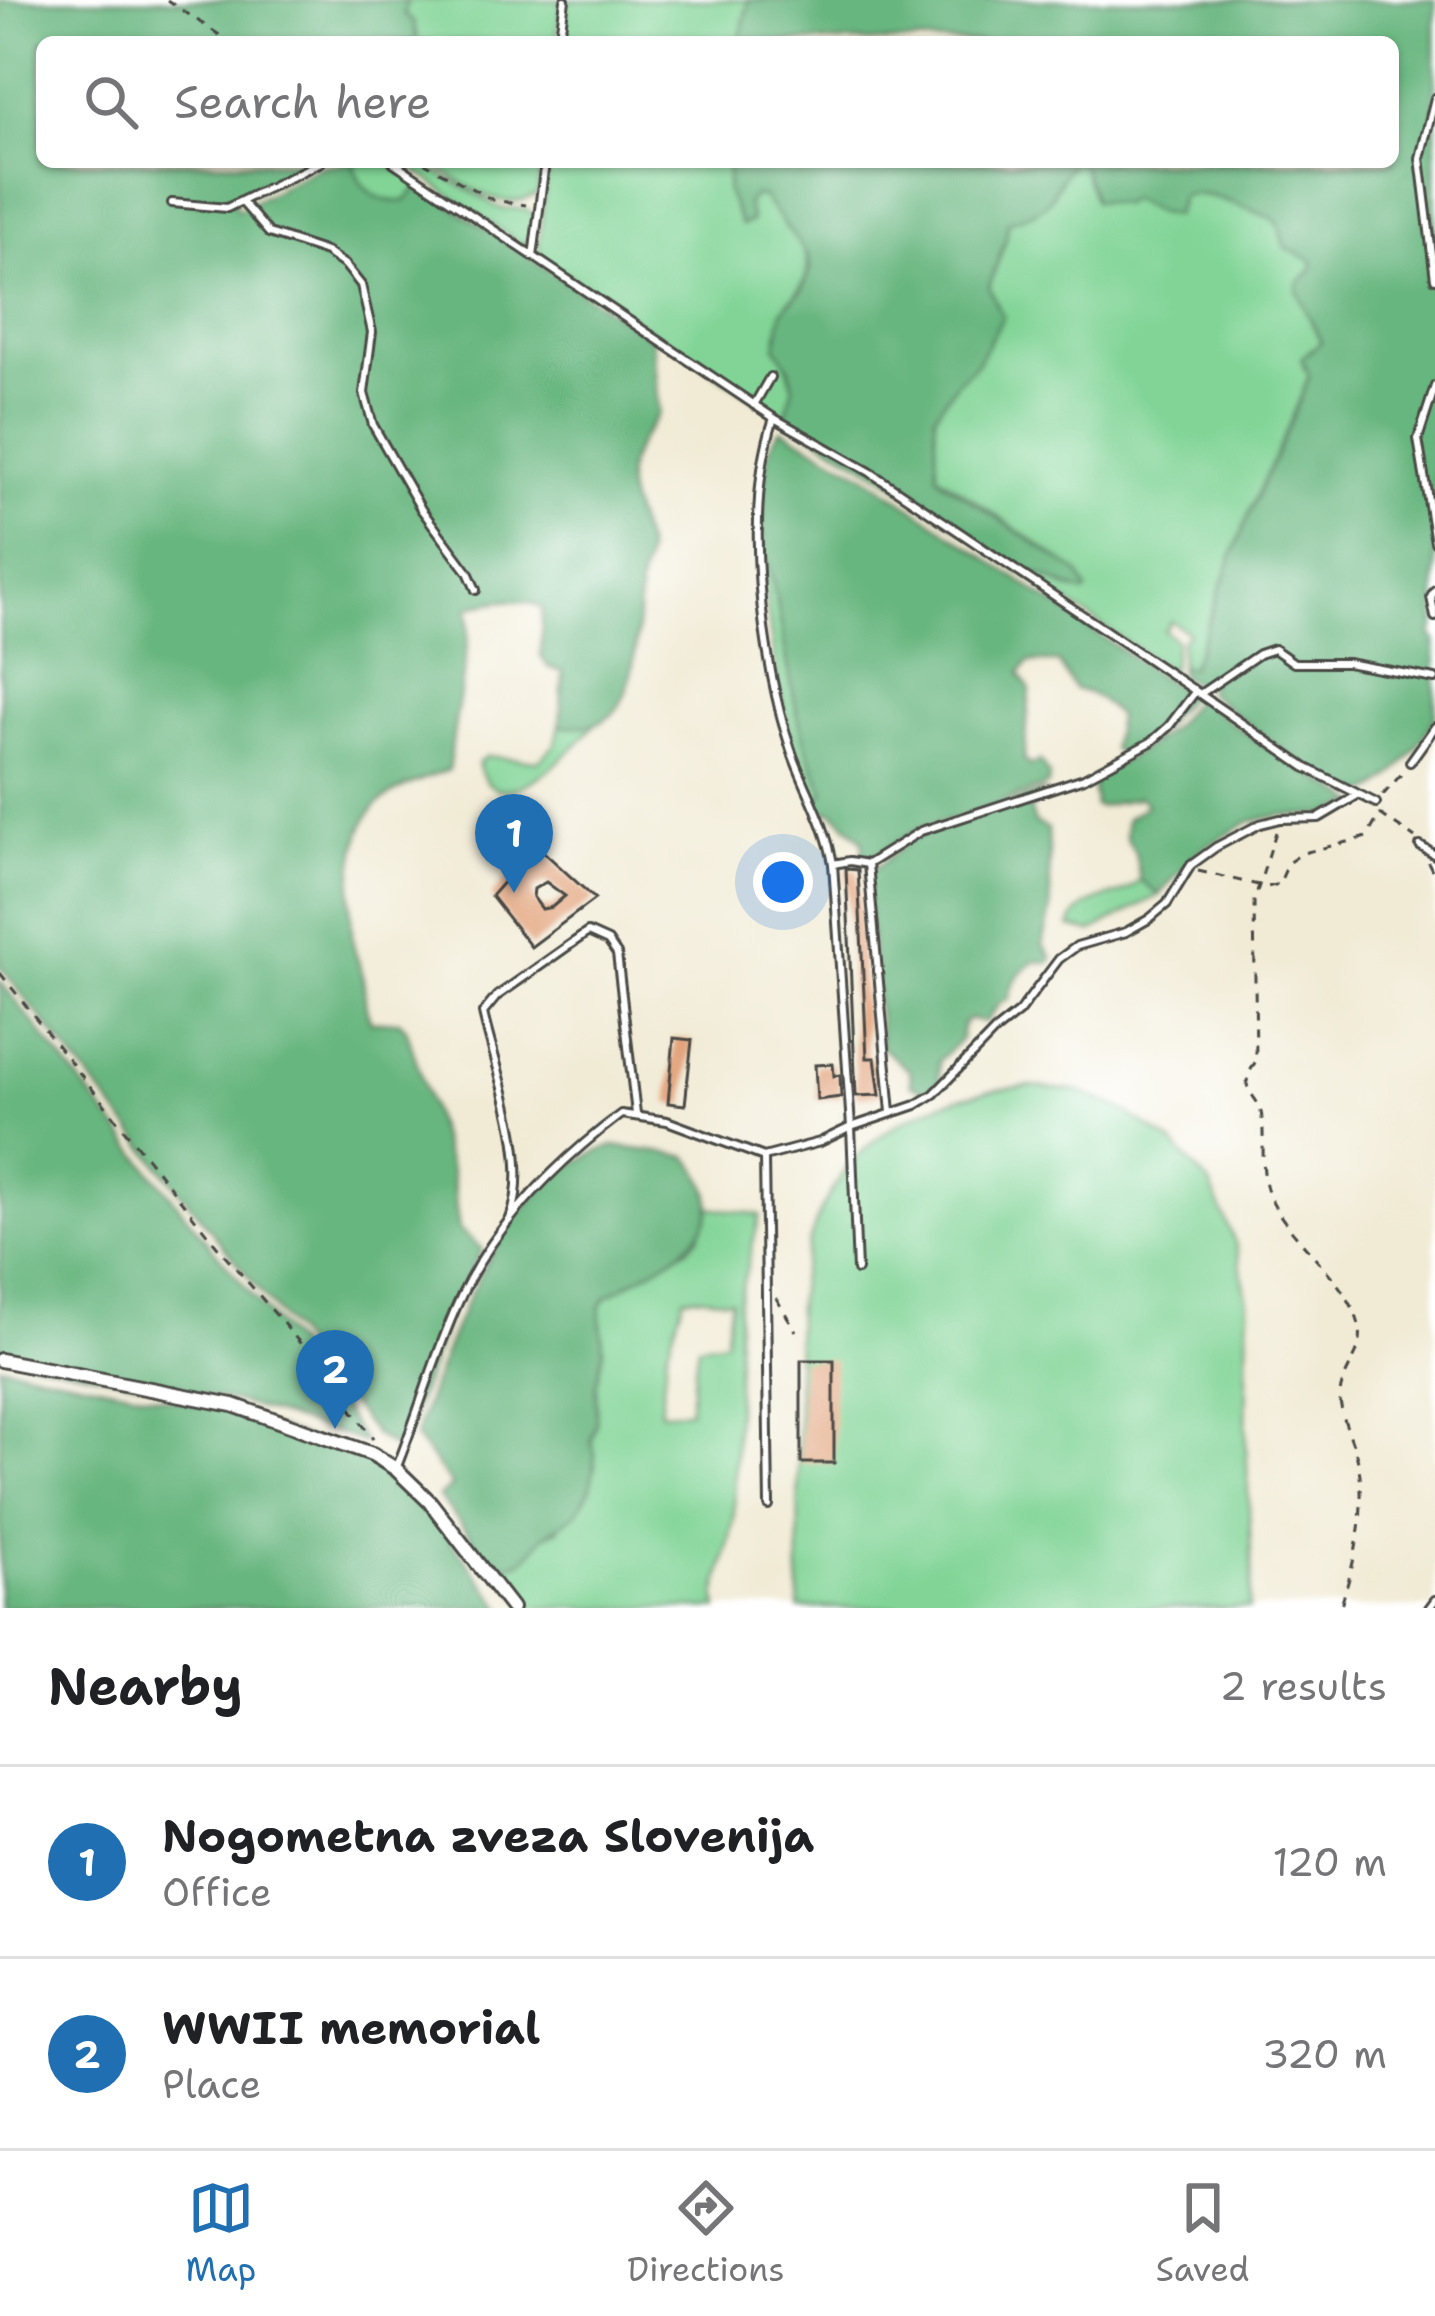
<!DOCTYPE html>
<html lang="en">
<head>
<meta charset="utf-8">
<style>
	:root { --surface:#fff; --page:#f2f2f2; --text:#202124; --muted:#757577; --line:#e0e0e0; --accent:#1f6fb2 }
	body { margin:0; font-family:"Shantell Sans",sans-serif; background:var(--page); color:var(--text) }
	.you { position:absolute; left:783px; top:882px; width:42px; height:42px; margin:-30px; border:9px solid #fff; border-radius:50%; background:#1a73e8; box-shadow:0 0 0 18px #1a73e833 }
	.badge { display:grid; place-items:center; width:78px; height:78px; border-radius:50%; background:var(--accent); color:#fff; font-size:39px; font-weight:700 }
	.pin { position:absolute; translate:-50% -99px; filter:drop-shadow(0 3px 6px #0008) }
	.pin::after { content:''; position:absolute; top:63px; width:42px; height:36px; background:inherit; clip-path:polygon(0 0,100% 0,50% 100%) }
	.list { margin:0; padding:0; list-style:none }
	h2 { display:flex; justify-content:space-between; align-items:center; height:156px; margin:0; padding:0 48px; font-size:51px }
	h2 small { font-size:39px; font-weight:400; color:var(--muted) }
	.list li { display:grid; grid-template-columns:78px 1fr auto; gap:36px; align-items:center; box-sizing:border-box; height:192px; padding:0 48px; border-top:3px solid var(--line) }
	.list b { display:block; font-size:45px; white-space:nowrap }
	.list p { margin:0; font-size:39px; white-space:nowrap; color:var(--muted) }
	.list em { font-size:39px; font-style:normal; color:var(--muted) }
	.icon { flex:none; width:66px; height:66px; fill:none; stroke:currentColor; stroke-width:2; stroke-linecap:round; stroke-linejoin:round }
	.map { position:relative; flex:none; width:1435px; height:1608px; overflow:hidden }
	.search { position:absolute; background:var(--surface); box-shadow:0 3px 9px #0004; left:36px; right:36px; top:36px; height:132px; display:flex; align-items:center; gap:30px; box-sizing:border-box; padding:0 42px; border-radius:18px; color:var(--muted); font-size:45px }
	.sheet { height:540px; background:var(--surface) }
	nav { display:flex; justify-content:space-around; align-items:center; box-sizing:border-box; height:168px; border-top:3px solid var(--line); background:var(--surface); font-size:33px; color:var(--muted) }
	nav a { display:grid; justify-items:center; gap:6px }
	nav .on { color:var(--accent) }
	.map>svg:first-child { display:block }
	.green { fill:#81d496; stroke:#568060; stroke-width:3; fill-rule:evenodd }
	.forest { fill:#68b67f; stroke:#4a7055; stroke-width:3 }
	.building { fill:#e2a279; fill-rule:evenodd }
	.lines { fill:none; stroke-linecap:round; stroke-linejoin:round }
	.service-casing { stroke:#494844; stroke-width:12 }
	.minor-casing { stroke:#494844; stroke-width:18 }
	.path { stroke:#494844; stroke-width:3; stroke-dasharray:9 9; stroke-linecap:butt }
	.service { stroke:#fff; stroke-width:6 }
	.minor { stroke:#fff; stroke-width:12 }
</style>
</head>
<body>
<div class="map">
<svg width="1435" height="1608" viewBox="0 0 1435 1608">
	<rect width="100%" height="100%" fill="#fff"/>
	<filter id="ink" filterUnits="userSpaceOnUse"><feTurbulence type="fractalNoise" baseFrequency=".00833" numOctaves="2"/><feDisplacementMap in="SourceGraphic" scale="24" xChannelSelector="R" yChannelSelector="G"/><feConvolveMatrix kernelMatrix="1 2 1 2 8 2 1 2 1" color-interpolation-filters="sRGB"/></filter>
	<filter id="wash" filterUnits="userSpaceOnUse"><feTurbulence type="fractalNoise" baseFrequency=".004" numOctaves="4" result="noise"/><feDisplacementMap in="SourceGraphic" scale="48" xChannelSelector="R" yChannelSelector="G"/><feGaussianBlur stdDeviation="2.7" result="paint"/><feColorMatrix in="noise" values="0 0 0 0 0 0 0 0 0 0 0 0 0 0 0 0 0 1.4 0 .05"/><feComposite in="paint" operator="in"/></filter>
	<g filter="url(#wash)">
		<rect width="100%" height="100%" fill="#f1ebd5"/>
		<g class="green">
			<polygon points="407,0 562,0 556,42 417,42 417,33 404,14"/>
			<polygon points="568,0 749,0 739,42 562,42"/>
			<path d="M353 162 391 165 420 185 405 201C377 204 359 189 353 162Z"/>
			<polygon points="403,162 418,162 500,208 525,209 535,215 528,243 520,244"/>
			<path d="M430 162H541L538 193C503 218 461 181 430 162Z"/>
			<path d="M548 162H728L727 191 747 203 754 196 763 197C792 235 833 262 787 303L786 362 793 386 785 419 541 258 538 252Z"/>
			<path d="M1073 162 1082 164 1095 201 1130 199 1158 213 1179 207 1180 196C1208 188 1245 209 1272 218L1279 225 1282 240 1313 261 1312 270 1298 283 1321 342 1307 353 1303 366 1309 375C1290 429 1264 477 1243 529 1224 575 1209 623 1190 669L1180 665 1181 642 1188 632 1171 621 1164 631 1176 640 1171 672 1030 577 1034 572 1073 591 1079 573 937 474 935 414 958 381 977 363 1003 317 989 287 1006 239 1008 222C1059 206 1044 197 1073 162Z"/>
			<path d="M762 559 768 563C788 639 788 721 825 793L815 799C780 718 770 646 762 559Z"/>
			<path d="M594 725C575 749 495 832 478 763L487 756 538 761 554 746 560 726Z"/>
			<path d="M1140 880 1159 895 1091 932 1070 927C1082 891 1118 904 1140 880Z"/>
			<path d="M1033 1086 1080 1092 1123 1110 1171 1142 1210 1184 1236 1245 1248 1302 1246 1441 1252 1576 1249 1608H799C799 1541 798 1473 798 1406 798 1370 794 1331 798 1296 815 1158 900 1095 1033 1086Z"/>
			<path d="M710 1207 760 1215 738 1303 734 1519 716 1597 718 1608H528L497 1569 523 1561 544 1536 557 1530 595 1467 591 1440 596 1424V1384L603 1351 600 1307 605 1298 688 1248 699 1237ZM692 1296 731 1300 725 1341 698 1345 689 1411 660 1412 667 1352 684 1297Z"/>
		</g>
		<g class="forest">
			<path d="M0 0H407L404 14 414 23 417 42H42V162H300L303 166 233 203 238 210 318 167 353 162C359 189 377 204 405 201L420 185 652 339 659 412C647 435 629 449 627 478 625 504 642 526 646 550 648 564 639 574 639 587 638 619 638 700 606 719 593 728 576 726 560 726L563 672 548 667 541 656 542 608C518 595 496 602 469 607 470 663 453 715 449 770 424 779 395 788 375 807 350 831 349 909 353 942 354 954 361 965 363 978 366 995 363 1006 371 1022L399 1021 406 1028 451 1172 459 1229 482 1249 449 1313 405 1437 391 1446 375 1435 0 967Z"/>
			<path d="M749 0H1435V625L1431 636 1435 640C1435 662 1435 692 1435 714 1430 734 1384 796 1362 793 1324 787 1239 717 1207 692L1211 681 1198 687 1180 675V665L1190 668C1210 622 1224 575 1243 529 1264 477 1290 429 1309 376L1301 358 1321 342 1297 291 1298 283 1312 270 1313 261 1285 248 1279 225 1272 218C1245 209 1208 188 1181 196L1175 215 1158 213 1130 199 1123 204 1094 201 1082 165 1073 162H1393V42H739Z"/>
			<path d="M728 162H1073C1042 199 1065 204 1008 222L1006 239 989 287 1003 317 977 363 958 381 935 414 937 474 942 481 1079 573 1087 590 1084 594 1035 572 1030 577 882 475 785 419 793 385 790 369 776 347 782 311 803 289 810 271 809 257 763 197 754 196 747 203 752 221 741 225 727 191Z"/>
			<path d="M782 429 863 474 1189 696 1150 740 1119 756 1112 748 1117 716C1103 701 1094 693 1074 689L1058 662H1029L1020 673 1030 690 1024 759 1030 766 1040 761 1049 775 1048 785 965 816 920 828 864 862 862 840 832 811 823 813 815 799 825 792C788 721 788 639 768 563L762 559C763 526 757 450 782 429Z"/>
			<polygon points="1196,698 1260,743 1358,803 1324,815 1281,815 1249,822 1200,850 1159,895 1140,880 1135,853 1126,837 1126,819 1147,805 1140,797 1099,807 1095,806 1092,780 1151,744 1171,728"/>
			<path d="M1043 792 1030 809 1035 823 1048 829 1051 909 1043 945 1052 958 1049 963 1035 961C1020 972 1012 981 1009 999L999 1004 986 1022 969 1019 963 1024 961 1039 939 1061V1081L927 1092 911 1085 910 1071 881 1047 866 876 912 839Z"/>
			<polygon points="0,981 214,1250 320,1375 364,1442 238,1402 0,1355"/>
			<path d="M614 1146 687 1156C755 1233 655 1263 605 1298L600 1307 603 1351 596 1384V1424L591 1440 595 1454 591 1488 577 1513 544 1536 523 1561 497 1569 439 1497 452 1486 415 1437 418 1426C452 1329 503 1178 614 1146Z"/>
			<polygon points="0,1365 230,1411 375,1462 437,1522 503,1608 0,1608"/>
		</g>
		<g id="blocks">
			<g class="building">
				<path d="M536 845 595 899 531 947 491 896ZM546 882 565 896 552 907 542 909 533 897 534 889Z"/>
				<polygon points="846,869 858,870 867,1058 875,1058 880,1095 856,1096"/>
				<polygon points="674,1038 692,1040 685,1105 668,1103"/>
				<polygon points="833,1064 834,1076 840,1075 841,1097 817,1100 815,1065"/>
				<rect x="801" y="1360" width="33" height="103"/>
			</g>
		</g>
	</g>
	<g filter="url(#ink)">
		<use href="#blocks" fill-opacity="0" stroke="#494844" stroke-width="3"/>
		<g class="lines">
			<defs>
				<g id="service">
					<polyline points="559,42 565,0"/>
					<polyline points="1435,98 1420,158 1435,279"/>
					<polyline points="393,162 774,418 870,472 1200,694 1259,654 1274,649 1294,663 1347,663 1435,679"/>
					<polyline points="172,203 227,208 321,162"/>
					<polyline points="243,203 269,233 326,252 345,265 361,285 372,332 364,393 373,425 421,509 468,572 476,590"/>
					<polyline points="533,257 545,162"/>
					<polyline points="1435,386 1418,439 1435,542"/>
					<polyline points="754,405 770,377"/>
					<polyline points="1435,590 1431,597 1435,617"/>
					<polyline points="1201,695 1305,767 1376,803"/>
					<polyline points="1410,762 1435,727"/>
					<polyline points="1420,846 1435,855"/>
					<polyline points="833,864 850,861 868,864"/>
					<polyline points="891,1112 868,864 921,831 1084,778 1151,742 1169,726 1195,692"/>
					<polyline points="764,1157 769,1506"/>
					<path d="M510 1219C533 1160 496 1072 483 1013L497 996 588 932 608 941 617 954 636 1114"/>
					<polyline points="857,1270 851,1127 916,1105 934,1094 995,1031 1019,1012 1059,959 1077,946 1126,932 1149,919 1167,904 1191,865 1216,847 1260,824 1280,819 1319,818 1356,796"/>
					<path d="M396 1469C418 1414 434 1356 458 1303 492 1227 556 1163 621 1114L667 1121 764 1157 820 1142 851 1127 833 864C826 823 804 788 791 750 761 661 743 508 774 418"/>
					<polyline points="1429,1608 1435,1600"/>
				</g>
				<polyline id="minor" points="0,1360 233,1405 372,1454 396,1469 430,1502 512,1608"/>
			</defs>
			<use href="#service" class="service-casing"/>
			<use href="#minor" class="minor-casing"/>
			<g class="path">
				<polyline points="167,0 230,42"/>
				<polyline points="423,162 493,200 526,205"/>
				<polyline points="1383,795 1404,771"/>
				<polyline points="1380,814 1415,838"/>
				<path d="M1276 832 1254 901 1256 1061C1234 1095 1259 1089 1262 1118 1265 1142 1260 1168 1268 1192 1284 1238 1352 1280 1360 1330 1364 1354 1338 1375 1340 1400 1342 1421 1354 1442 1358 1462 1367 1510 1355 1563 1340 1608"/>
				<polyline points="1428,862 1435,876"/>
				<polyline points="1198,871 1267,887 1279,884 1289,862 1303,853 1367,837 1380,814"/>
				<polyline points="0,973 217,1246 324,1371 373,1439"/>
				<polyline points="776,1298 796,1331"/>
			</g>
			<use href="#service" class="service"/>
			<use href="#minor" class="minor"/>
		</g>
	</g>
</svg>
<div class="you"></div>
<div class="pin badge" style="left:514px;top:893px">1</div>
<div class="pin badge" style="left:335px;top:1429px">2</div>
<div class="search"><svg class="icon" aria-label="search" viewBox="0 0 24 24"><circle cx="10" cy="10" r="6"/><path d="M15 15l6 6"/></svg>Search here</div>
</div>
<section class="sheet">
<h2>Nearby<small>2 results</small></h2>
<ul class="list">
<li><span class="badge">1</span><div><b>Nogometna zveza Slovenija</b><p>Office</p></div><em>120 m</em></li>
<li><span class="badge">2</span><div><b>WWII memorial</b><p>Place</p></div><em>320 m</em></li>
</ul>
</section>
<nav>
<a class="on"><svg class="icon" aria-label="map" viewBox="0 0 24 24"><path d="M3 6l6-2 6 2 6-2v14l-6 2-6-2-6 2zM9 4v14M15 6v14"/></svg>Map</a>
<a><svg class="icon" aria-label="directions" viewBox="0 0 24 24"><path d="M12 3l9 9-9 9-9-9zM9 14v-3h6M13 9l2 2-2 2"/></svg>Directions</a>
<a><svg class="icon" aria-label="saved" viewBox="0 0 24 24"><path d="M7 4h10v16l-5-4-5 4z"/></svg>Saved</a>
</nav>
</body>
</html>
